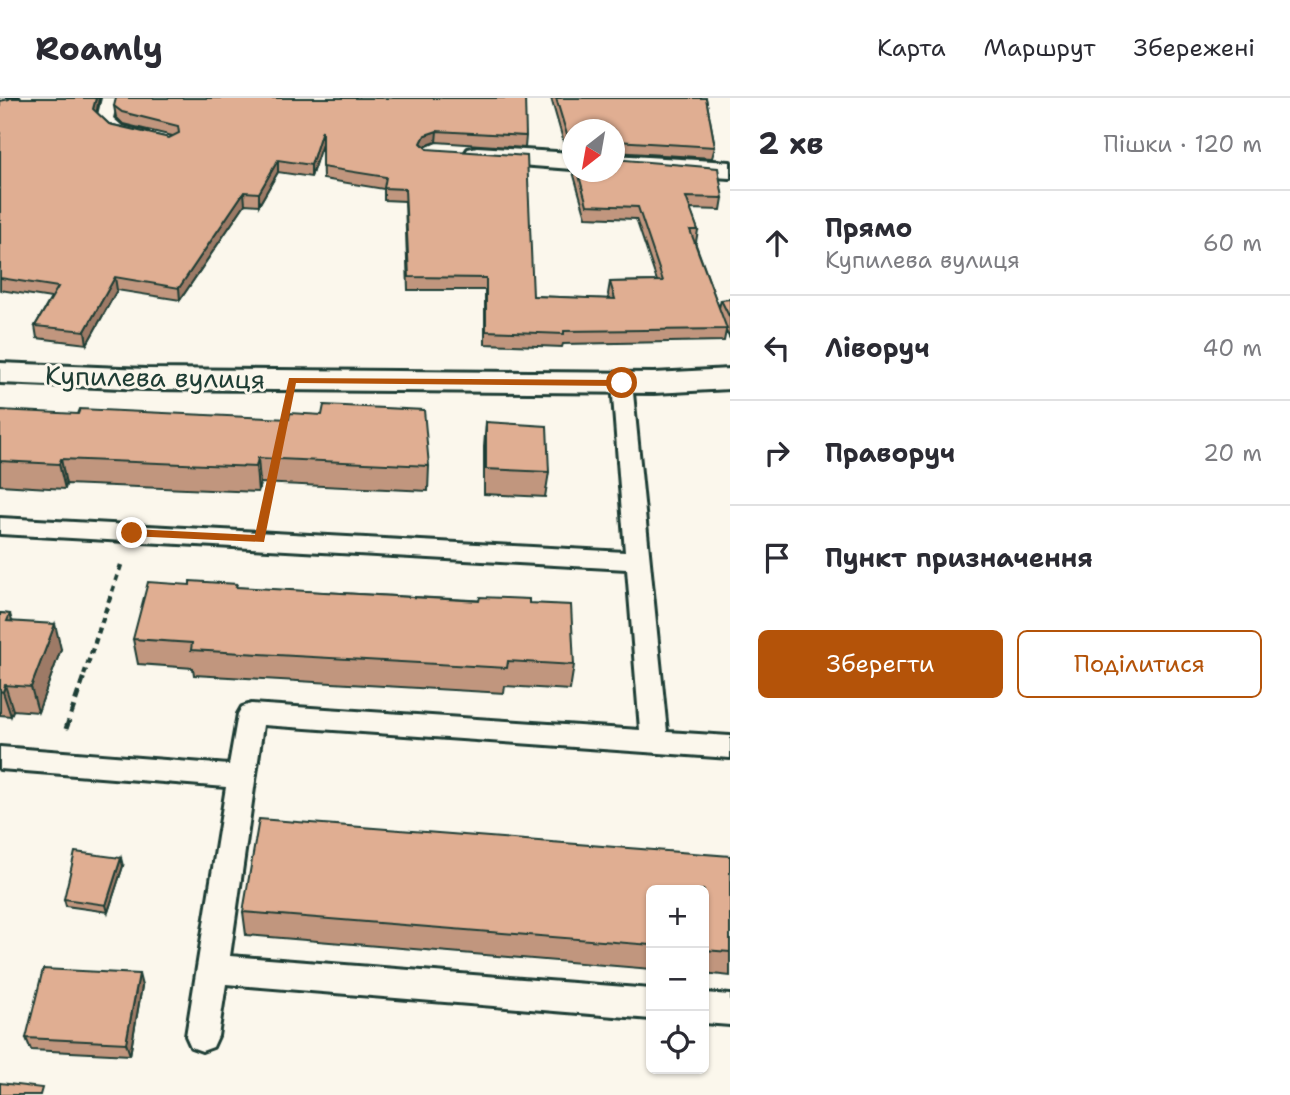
<!DOCTYPE html>
<html lang="uk">
<head>
<meta charset="utf-8">
<style>
	:root { --surface:#fff; --page:#f2f2f3; --text:#2b2b33; --muted:#7c7c81; --line:#e1e1e2; --accent:#b45309 }
	body { margin:0; font-family:"Shantell Sans",sans-serif; background:var(--page); color:var(--text) }
	.controls { position:absolute; right:21px; bottom:21px; display:grid; overflow:hidden; border-radius:10px; box-shadow:0 2px 5px #0004 }
	.controls button { width:63px; height:63px; display:grid; place-items:center; padding:0; border:0; border-bottom:2px solid var(--line); background:var(--surface); color:var(--text); font:35px sans-serif }
	.compass { position:absolute; left:562px; top:21px; width:63px; height:63px; border-radius:50%; background:var(--surface); box-shadow:0 2px 5px #0004; rotate:211deg }
	.stop { position:absolute; width:21px; height:21px; margin:-16px; border:5px solid #b45309; border-radius:50%; background:#fff }
	.stop.end { background:#b45309; border-color:#fff; box-shadow:0 2px 7px #0008 }
	.list { margin:0; padding:0; list-style:none }
	h2 { display:flex; justify-content:space-between; align-items:center; height:91px; margin:0; padding:0 28px; font-size:30px }
	h2 small { font-size:23px; font-weight:400; color:var(--muted) }
	.list li { display:grid; grid-template-columns:46px 1fr auto; gap:21px; align-items:center; box-sizing:border-box; height:105px; padding:0 28px; border-top:2px solid var(--line) }
	.list b { display:block; font-size:26px; white-space:nowrap }
	.list p { margin:0; font-size:23px; white-space:nowrap; color:var(--muted) }
	.list em { font-size:23px; font-style:normal; color:var(--muted) }
	.actions { display:flex; gap:14px; padding:21px 28px }
	.actions a { flex:1; padding:16px 0; border:2px solid var(--accent); border-radius:10px; text-align:center; font-size:24px; color:var(--accent) }
	.actions .main { background:var(--accent); color:#fff }
	.icon { flex:none; width:38px; height:38px; fill:none; stroke:currentColor; stroke-width:2; stroke-linecap:round; stroke-linejoin:round }
	.map { position:relative; flex:none; width:730px; height:997px; overflow:hidden }
	header { display:flex; align-items:center; gap:42px; box-sizing:border-box; height:98px; padding:0 35px; background:var(--surface); border-bottom:2px solid var(--line) }
	header strong { font-size:33px }
	nav { display:flex; gap:38px; margin-inline-start:auto; font-size:24px }
	main { display:flex }
	aside { flex:1; background:var(--surface) }
	.map>svg:first-child { display:block }
	.lines { fill:none; stroke-linecap:round; stroke-linejoin:round }
	.lane-casing { stroke:#1f3d34; stroke-width:6 }
	.street-casing { stroke:#1f3d34; stroke-width:6 }
	.path-far1 { stroke:#1f3d34; stroke-width:4.5; stroke-dasharray:6 5; stroke-linecap:butt }
	.path { stroke:#1f3d34; stroke-width:5; stroke-dasharray:9 6; stroke-linecap:butt }
	.lane { fill:#fbf7ec; fill-rule:evenodd }
	.street { fill:#fbf7ec; fill-rule:evenodd }
	.wall { fill:#c1967e; stroke:#1f3d34; stroke-width:2 }
	.shaded-wall { fill:#9d7a66; stroke:#1f3d34; stroke-width:2 }
	.building { fill:#e0ae92; stroke:#1f3d34; stroke-width:2 }
	.route { fill:#b45309 }
	.labels { text-anchor:middle; dominant-baseline:central; stroke-width:6; stroke-linejoin:round; paint-order:stroke }
	.street-label { font-size:26px; fill:#1f3d34; stroke:#fbf7ec }
</style>
</head>
<body>
<header>
<strong>Roamly</strong>
<nav><a>Карта</a><a>Маршрут</a><a>Збережені</a></nav>
</header>
<main>
<div class="map">
<svg width="730" height="997" viewBox="0 0 730 997">
	<rect width="100%" height="100%" fill="#fbf7ec"/>
	<filter id="ink" filterUnits="userSpaceOnUse"><feTurbulence type="fractalNoise" baseFrequency=".0143" numOctaves="2"/><feDisplacementMap in="SourceGraphic" scale="14" xChannelSelector="R" yChannelSelector="G"/><feConvolveMatrix kernelMatrix="1 2 1 2 8 2 1 2 1" color-interpolation-filters="sRGB"/></filter>
	<g filter="url(#ink)">
		<g class="lines">
			<defs>
				<g id="lane">
					<polygon points="102,0 118,0 113,20 122,28 147,34 147,40 111,35 97,21"/>
					<polygon points="622,279 632,285 667,634 730,638 730,660 263,627 230,858 651,891 651,921 226,886 218,938 213,949 202,953 191,949 186,938 226,689 0,671 0,649 229,667 238,616 242,609 251,606 640,632 627,471 0,436 0,420 625,454 612,285"/>
					<polygon points="704,895 730,897 730,927 704,925"/>
				</g>
				<g id="street">
					<polygon points="0,0 19,0 9,11 0,13"/>
					<polygon points="477,49 572,55 572,71 468,63 464,57 468,51"/>
					<polygon points="614,57 730,64 730,80 614,73"/>
					<polygon points="0,265 146,271 654,275 730,271 730,291 654,295 146,291 0,285"/>
				</g>
			</defs>
			<use href="#lane" class="lane-casing"/>
			<use href="#street" class="street-casing"/>
			<g class="path-far1">
				<polyline points="266,413 272,380"/>
				<polyline points="84,577 121,467"/>
			</g>
			<polyline class="path" points="66,631 85,575"/>
			<use href="#lane" class="lane"/>
			<use href="#street" class="street"/>
		</g>
		<g class="wall">
			<polygon points="10,0 99,0 97,15 109,26 169,40 173,38 123,26 116,19 114,8 526,38 525,50 436,44 425,49 533,198 609,201 608,196 610,184 657,183 636,121 586,119 573,74 614,74 723,100 721,112 690,111 698,132 696,144 695,144 719,210 721,202 730,201 730,241 726,233 724,243 563,246 562,249 485,246 485,192 408,192 405,103 384,102 384,91 323,81 322,44 311,79 278,74 259,107 245,106 180,202 117,192 87,246 37,240 35,228 51,200 0,192 0,3 9,1"/>
			<polygon points="551,0 706,0 715,49 712,60 614,54 572,32 572,54 566,52"/>
			<polygon points="0,312 429,368 428,393 260,385 258,394 66,386 65,391 0,387"/>
			<polygon points="486,324 549,374 545,399 484,396 484,349"/>
			<polygon points="190,487 529,505 574,567 570,592 505,588 504,595 194,577 193,570 138,566 133,541"/>
			<polygon points="0,515 10,516 12,523 61,551 38,614 13,612 11,618 0,617"/>
			<polygon points="730,758 730,878 704,875 704,792 651,792 651,871 246,837 243,814"/>
			<polygon points="123,768 108,814 66,808 64,801"/>
			<polygon points="142,888 130,957 31,952 26,940"/>
		</g>
		<g class="shaded-wall">
			<polygon points="96,0 99,0 95,23 93,11"/>
			<polygon points="322,32 323,43 311,79 311,67"/>
			<polygon points="437,33 436,44 425,48 421,45 425,37"/>
			<polygon points="278,62 278,74 259,107 259,95"/>
			<polygon points="244,94 245,106 180,202 179,190"/>
			<polygon points="115,179 117,192 87,246 85,233"/>
			<polygon points="258,360 260,385 258,394 256,369"/>
			<polygon points="61,361 66,386 65,391 59,366"/>
			<polygon points="55,526 61,551 38,614 31,589"/>
			<polygon points="5,587 13,612 11,618 3,594"/>
			<polygon points="121,760 123,768 108,814 106,807"/>
			<polygon points="139,876 142,888 130,957 126,945"/>
		</g>
		<g class="building">
			<polygon points="10,0 96,0 93,11 109,26 169,40 179,35 178,28 122,14 114,8 116,0 525,0 526,38 437,33 425,37 421,45 427,51 527,58 533,198 615,201 610,184 663,183 638,109 587,107 578,74 614,74 614,61 718,70 723,100 686,99 698,132 690,132 727,231 564,233 564,236 486,233 486,180 409,179 405,91 384,90 386,79 322,69 322,32 311,67 278,62 259,95 244,94 179,190 115,179 85,233 35,228 58,189 0,180 0,3 9,1"/>
			<polygon points="556,0 706,0 715,49 616,43 614,52 614,32 572,32 572,42 568,40"/>
			<polygon points="730,201 730,220 721,202"/>
			<polygon points="324,307 424,312 429,368 258,360 256,369 61,361 59,366 0,363 0,312 78,316 80,311 289,321 290,315 322,317"/>
			<polygon points="486,324 547,328 549,374 486,371"/>
			<polygon points="190,483 237,486 236,489 479,503 480,499 529,501 529,505 571,507 574,567 508,563 507,570 191,552 192,545 133,541 148,484 190,487"/>
			<polygon points="0,515 10,516 7,523 55,526 31,589 5,587 3,594 0,593"/>
			<polygon points="259,721 730,758 730,854 704,852 704,792 651,792 651,847 243,814"/>
			<polygon points="75,754 121,760 106,807 64,801"/>
			<polygon points="43,871 139,876 126,945 26,940"/>
			<polygon points="0,985 42,990 40,997 0,997"/>
		</g>
	</g>
	<polygon class="route" points="289,280 622,282 626,285 622,288 296,285 264,444 128,438 126,435 132,431 255,437"/>
	<g class="labels">
		<g class="street-label">
			<text transform="translate(155 279) rotate(1)">Купилева вулиця</text>
		</g>
	</g>
</svg>
<div class="controls">
<button>+</button>
<button>−</button>
<button><svg class="icon" aria-label="locate" viewBox="0 0 24 24"><circle cx="12" cy="12" r="6"/><path d="M12 2v4M12 18v4M2 12h4M18 12h4"/></svg></button>
</div>
<svg class="compass" viewBox="-18 -18 36 36"><path d="M0-13l5 13h-10z" fill="#e53935"/><path d="M0 13l5-13h-10z" fill="#7c7c81"/></svg>
<div class="stop" style="left:622px;top:285px"></div>
<div class="stop end" style="left:132px;top:435px"></div>
</div>
<aside>
<h2>2 хв<small>Пішки · 120 m</small></h2>
<ul class="list">
<li><svg class="icon" aria-label="ahead" viewBox="0 0 24 24"><path d="M12 20V5M6 11l6-6 6 6"/></svg><div><b>Прямо</b><p>Купилева вулиця</p></div><em>60 m</em></li>
<li><svg class="icon" aria-label="left" viewBox="0 0 24 24"><path d="M17 20v-9H6M10 6l-5 5 5 5"/></svg><div><b>Ліворуч</b></div><em>40 m</em></li>
<li><svg class="icon" aria-label="right" viewBox="0 0 24 24"><path d="M7 20v-9h11M14 6l5 5-5 5"/></svg><div><b>Праворуч</b></div><em>20 m</em></li>
<li><svg class="icon" aria-label="arrive" viewBox="0 0 24 24"><path d="M6 21V4h12l-3 4 3 4H6"/></svg><div><b>Пункт призначення</b></div></li>
</ul>
<div class="actions"><a class="main">Зберегти</a><a>Поділитися</a></div>
</aside>
</main>
</body>
</html>
